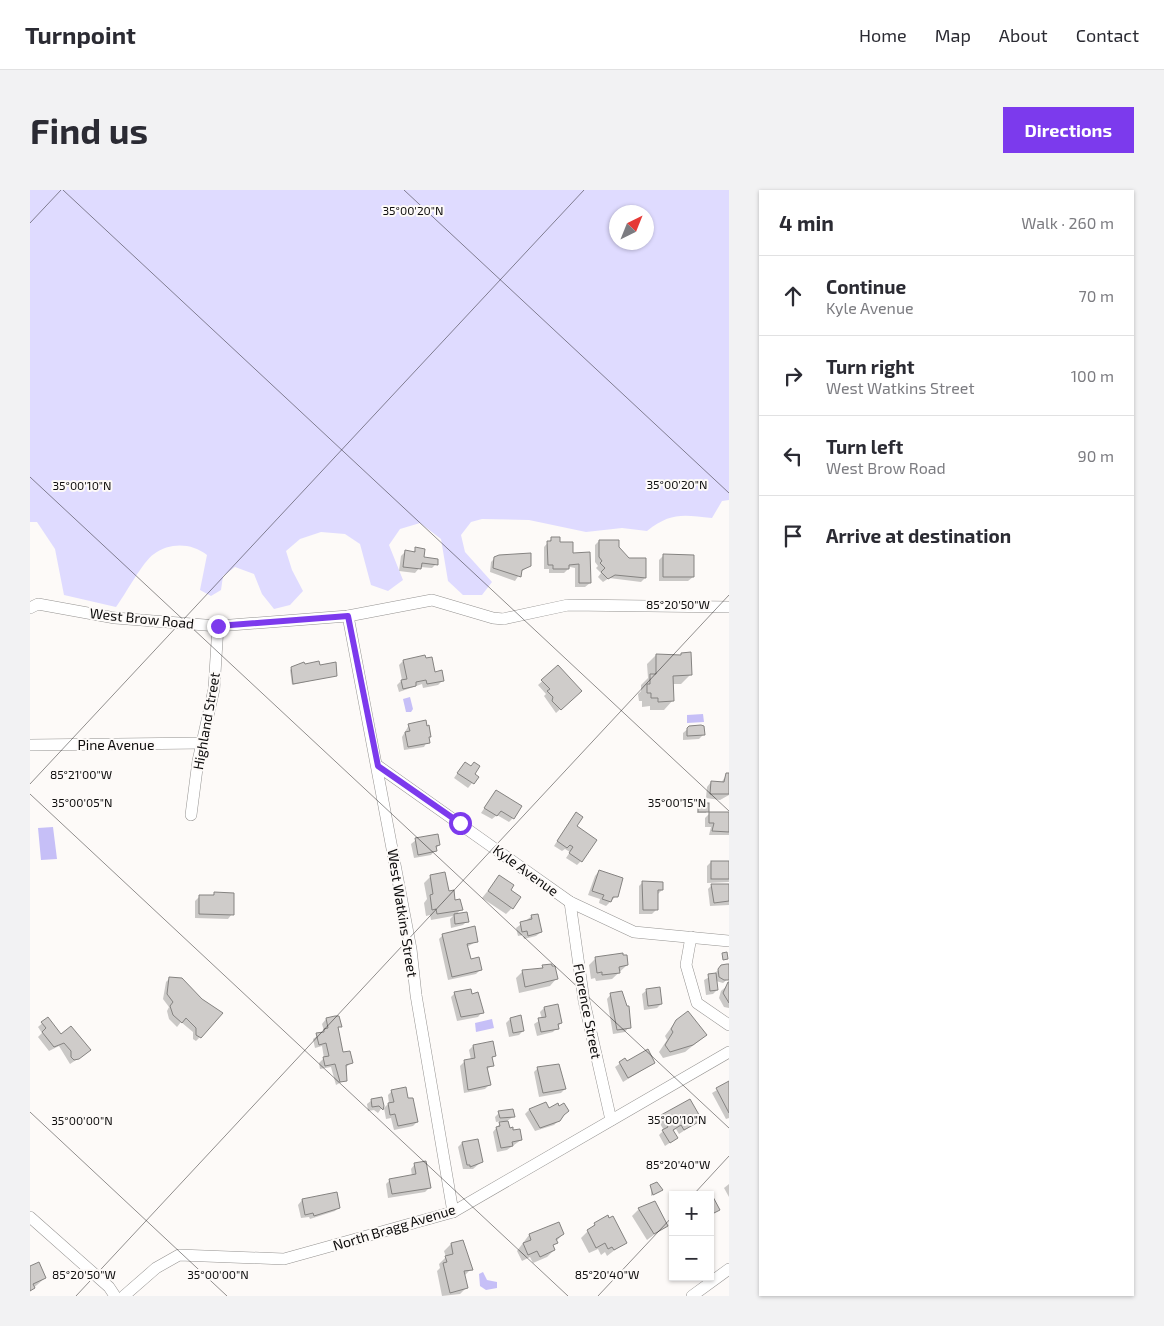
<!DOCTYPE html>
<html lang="en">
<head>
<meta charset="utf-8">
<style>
	:root { --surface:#fff; --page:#f2f2f3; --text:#2b2b33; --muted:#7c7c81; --line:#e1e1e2; --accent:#7c3aed }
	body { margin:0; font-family:"Exo 2",sans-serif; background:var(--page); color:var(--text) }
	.controls { position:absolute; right:15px; bottom:15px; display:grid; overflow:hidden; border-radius:0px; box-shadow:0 1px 4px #0004 }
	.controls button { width:45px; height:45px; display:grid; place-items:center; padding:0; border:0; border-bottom:1px solid var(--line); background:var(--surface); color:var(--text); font:25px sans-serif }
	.compass { position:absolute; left:579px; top:15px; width:45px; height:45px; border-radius:50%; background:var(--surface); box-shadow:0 1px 4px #0004; rotate:43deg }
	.stop { position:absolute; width:15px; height:15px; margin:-11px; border:4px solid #7c3aed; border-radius:50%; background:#fff }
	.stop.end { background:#7c3aed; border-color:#fff; box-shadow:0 1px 5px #0008 }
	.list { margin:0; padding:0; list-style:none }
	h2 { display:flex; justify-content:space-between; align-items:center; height:65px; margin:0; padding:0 20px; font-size:21px }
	h2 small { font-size:16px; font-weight:400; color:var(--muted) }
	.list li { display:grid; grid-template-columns:32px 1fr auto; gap:15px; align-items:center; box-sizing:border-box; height:80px; padding:0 20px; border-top:1px solid var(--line) }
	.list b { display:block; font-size:19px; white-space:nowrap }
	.list p { margin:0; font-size:16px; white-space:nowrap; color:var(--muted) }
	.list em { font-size:16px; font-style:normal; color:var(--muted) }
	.icon { flex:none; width:28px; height:28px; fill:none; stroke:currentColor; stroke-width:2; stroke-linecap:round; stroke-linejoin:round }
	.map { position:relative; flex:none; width:699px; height:1106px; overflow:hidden; border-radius:0px }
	header { display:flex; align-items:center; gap:30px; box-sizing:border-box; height:70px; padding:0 25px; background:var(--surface); border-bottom:1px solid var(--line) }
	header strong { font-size:24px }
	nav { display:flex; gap:28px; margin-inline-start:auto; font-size:18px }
	.intro { display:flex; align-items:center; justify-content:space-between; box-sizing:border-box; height:120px; padding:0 30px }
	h1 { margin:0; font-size:35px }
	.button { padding:12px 22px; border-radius:0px; background:var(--accent); color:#fff; font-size:18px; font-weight:700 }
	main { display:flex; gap:30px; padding:0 30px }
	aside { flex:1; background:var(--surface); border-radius:0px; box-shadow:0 1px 4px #0004 }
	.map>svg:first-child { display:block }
	.green { fill:#dfdbff; fill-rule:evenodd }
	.water { fill:#c6bff7 }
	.shadow { fill:#0003 }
	.building { fill:#cfccca; stroke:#858381 }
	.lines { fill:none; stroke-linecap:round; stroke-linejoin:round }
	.street-casing { stroke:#959391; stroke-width:12 }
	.street { stroke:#fff; stroke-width:11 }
	.route { stroke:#7c3aed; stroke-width:6 }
	.ticks { fill:none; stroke:#0d0c0c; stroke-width:1; stroke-opacity:0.45 }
	.labels { text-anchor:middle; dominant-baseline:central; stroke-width:4; stroke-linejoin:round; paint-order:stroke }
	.street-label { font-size:14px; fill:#0d0c0c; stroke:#fdfaf8 }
	.ticks-label { font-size:12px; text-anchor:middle; fill:#0d0c0c; stroke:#fdfaf8; stroke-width:4; stroke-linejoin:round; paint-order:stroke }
</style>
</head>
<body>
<header>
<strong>Turnpoint</strong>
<nav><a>Home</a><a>Map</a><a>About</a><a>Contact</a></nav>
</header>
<div class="intro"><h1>Find us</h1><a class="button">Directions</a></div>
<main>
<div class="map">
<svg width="699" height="1106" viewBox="0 0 699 1106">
	<rect width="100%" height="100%" fill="#fdfaf8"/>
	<path class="green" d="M0 0H699V310L692 311 682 328C653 325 641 322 617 341L592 338 556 342 499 330 452 329 441 332 431 345 435 362 462 392 452 405H433L418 391 411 349 390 333 370 339 359 355 373 390 358 401 341 395 330 354 315 344 291 342 270 349 256 361 262 380 273 401 260 415 244 419 232 404 224 384 205 377 193 386 191 400 181 406 170 400 177 365C162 353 140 352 124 364 113 371 95 405 86 417L34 405 25 359 7 332H0ZM586 22H616V52H586Z"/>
	<g class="water">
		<polygon points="380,507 383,519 381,522 376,522 373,509"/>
		<polygon points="673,524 674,532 657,533 657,525"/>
		<polygon points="23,637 27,669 11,670 8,638"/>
		<polygon points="462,829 464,838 446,842 445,833"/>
		<polygon points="453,1082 457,1090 467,1092 467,1098 456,1100 450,1096 449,1084"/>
	</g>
	<g class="shadow">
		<polygon points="522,348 542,364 559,364 560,393 555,397 545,397 545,378 540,377 534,383 519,383 519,379 514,379 514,357"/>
		<polygon points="569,351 588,357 615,388 611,392 579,388 573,392 568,387 571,383 566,378 568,376 565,372 565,355"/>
		<polygon points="386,359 393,368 406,374 402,378 390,377 385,383 369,381 371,366 375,362 382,363"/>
		<polygon points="633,366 663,387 658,391 629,391 629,370"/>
		<polygon points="465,368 500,375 491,382 485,391 460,382 461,372"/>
		<polygon points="652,464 660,485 651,494 643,494 643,510 634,520 620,520 620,516 612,517 612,511 609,511 608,504 611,501 611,495 618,488 617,474 626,465 649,466"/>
		<polygon points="373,471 404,483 413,490 408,495 393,498 392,494 369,502 367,495 372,490 369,475"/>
		<polygon points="289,476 306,485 262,495 260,480 262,478"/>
		<polygon points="528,477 550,501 526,523 514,506 516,504 508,495"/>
		<polygon points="379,535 400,546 394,557 374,560 372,547"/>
		<polygon points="660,537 673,545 669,549 653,550 653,543"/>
		<polygon points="440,577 447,587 438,598 424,588 431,578"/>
		<polygon points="697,584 699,584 699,605 690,610 676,608 677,597 681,592 691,593"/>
		<polygon points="466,601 483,628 479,632 467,625 462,629 451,623"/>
		<polygon points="669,614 677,621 676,623 667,623"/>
		<polygon points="679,624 699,624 699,645 679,645 681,637 675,637 675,628"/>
		<polygon points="542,628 551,671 547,675 536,668 540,662 535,659 532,661 524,656"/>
		<polygon points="386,650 409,655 401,665 384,668 381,654"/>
		<polygon points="681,672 699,673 699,692 677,693 677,676"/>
		<polygon points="569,681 586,706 576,716 569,713 570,709 558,705 565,686"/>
		<polygon points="401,686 431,719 426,725 437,731 433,735 421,738 420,729 423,726 401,730 400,725 396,726 394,713 397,709 394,693"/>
		<polygon points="470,686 479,700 482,718 476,724 452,708"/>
		<polygon points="613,692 632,700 628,704 626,720 622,724 609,724 609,696"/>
		<polygon points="682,695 699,695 699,715 680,716 678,699"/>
		<polygon points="185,703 202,724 198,729 165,728 165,711 170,706 181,707"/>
		<polygon points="502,726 511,742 506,746 494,749 493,745 488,746 486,738"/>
		<polygon points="413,745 447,751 437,757 440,771 450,780 446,784 418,790 409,749"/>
		<polygon points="566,768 597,775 582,789 566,791 565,788 561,789 559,775"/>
		<polygon points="513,776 526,789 520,796 489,803 486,788 493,781 510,780"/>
		<polygon points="692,776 699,777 699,788 693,793 686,791 687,800 683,804 676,805 674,790 683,785"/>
		<polygon points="140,788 151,789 170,847 166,851 163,849 163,842 151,832 147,837 139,829 137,821 139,817 133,809 136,792"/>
		<polygon points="699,794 699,818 694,817 689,808 691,801"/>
		<polygon points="617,800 631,814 627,818 614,820 612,804"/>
		<polygon points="425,803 441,805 452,822 448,827 427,831 421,807"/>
		<polygon points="581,804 599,837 595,842 583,844 577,809"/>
		<polygon points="514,818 531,833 523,842 507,846 504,834 512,829 510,822"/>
		<polygon points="17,829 31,846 55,864 40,874 29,856 19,861 8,847 12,843 8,837"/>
		<polygon points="296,829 310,836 307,839 312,864 321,873 315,878 315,890 306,895 301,877 290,879 289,873 294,868 292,856 285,858 283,849 294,841 292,834"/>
		<polygon points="480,829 493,841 489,845 479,847 476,833"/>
		<polygon points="646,831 676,845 655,862 633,868 629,862 637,850 635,846"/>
		<polygon points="443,856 465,865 461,869 463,875 456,880 459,895 455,899 434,903 430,876 434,872 441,870 439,860"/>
		<polygon points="595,870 596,873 624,873 593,892 585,877"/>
		<polygon points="508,878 535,899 531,903 509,907 504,882"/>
		<polygon points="699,893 699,928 696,929 682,903"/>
		<polygon points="362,901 377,910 387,932 383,936 364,940 361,928 356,929 354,918 359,913 358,905"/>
		<polygon points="342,910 353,916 348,923 344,920 338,921 337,914"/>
		<polygon points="516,914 519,919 534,925 524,935 505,941 495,924 499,920"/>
		<polygon points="469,923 483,927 477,931 479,939 491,950 477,960 467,962 463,942 472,931 466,932 465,927"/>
		<polygon points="632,926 670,930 649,944 646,939 643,941 647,948 635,956 629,945 634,940 628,931"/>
		<polygon points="432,953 451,972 443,979 433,979 428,957"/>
		<polygon points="385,974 400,997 395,1002 358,1008 356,994 360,990 382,986 381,979"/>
		<polygon points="699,994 699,1007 694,998"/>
		<polygon points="621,996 630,1002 621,1006"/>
		<polygon points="272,1010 309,1017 305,1021 280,1029 279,1027 271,1028 268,1015"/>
		<polygon points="624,1012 636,1036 617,1050 602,1026 609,1019"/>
		<polygon points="565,1034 595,1052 577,1066 575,1062 571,1065 568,1059 559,1063 551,1048"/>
		<polygon points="533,1044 522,1056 524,1060 517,1067 503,1073 500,1067 492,1071 487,1061 499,1045"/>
		<polygon points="433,1052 441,1079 434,1086 437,1097 430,1104 412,1106 407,1081 410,1078 409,1074 416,1067 414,1061 421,1054"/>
		<polygon points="0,1077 15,1088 0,1101"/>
	</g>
	<g class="building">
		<polygon points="521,347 530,347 530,352 543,352 543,363 560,362 561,393 549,393 549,374 539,375 539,379 523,379 523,375 518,375 517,351 521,351"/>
		<polygon points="569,350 589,350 589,357 599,368 616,368 616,388 585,385 578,389 571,382 575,378 570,373 572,371 569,367"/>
		<polygon points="385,357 395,359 394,367 408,369 408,375 392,373 391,379 373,377 375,360 385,362"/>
		<polygon points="501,363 501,376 492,380 491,387 463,378 464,367 469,365"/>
		<polygon points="633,364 664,365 664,387 633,387"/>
		<polygon points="661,462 662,485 643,486 644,511 628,512 628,508 621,508 621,503 617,503 617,494 620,494 620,484 626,484 626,464 651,465 651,463"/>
		<polygon points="395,465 396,468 402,467 405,482 412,480 414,491 397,494 396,490 386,492 386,496 373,499 371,490 377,489 373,470"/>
		<polygon points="289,471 290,475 306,472 307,486 263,494 261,477 274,472 275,474"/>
		<polygon points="528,475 552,501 531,520 522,511 523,507 517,501 520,499 511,490"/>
		<polygon points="396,530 397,536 399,535 401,547 399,547 400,553 378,557 375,542 380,541 378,534"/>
		<polygon points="671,535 674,536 675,545 657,546 657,538 659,536"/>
		<polygon points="435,572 441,576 444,572 450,576 445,584 449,587 444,594 427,583"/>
		<polygon points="696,583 699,583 699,604 680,604 681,591 694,592"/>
		<polygon points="466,600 492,616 484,629 471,621 467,626 454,618"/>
		<rect x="668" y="613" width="11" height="9"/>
		<polygon points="546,622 553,627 547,636 567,650 552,672 539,663 543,657 540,655 537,658 527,651"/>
		<polygon points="679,622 699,622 699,642 682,641 684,633 679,633"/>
		<polygon points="408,644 410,655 406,656 407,661 388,665 385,648"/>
		<rect x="681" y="671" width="18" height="18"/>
		<polygon points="569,680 593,688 588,707 583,707 581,712 572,709 574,705 562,701"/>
		<polygon points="415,682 419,701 424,700 425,710 430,709 433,720 407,724 406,719 402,720 400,705 403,704 400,685"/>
		<polygon points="469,685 484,695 481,700 491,707 483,719 458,701"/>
		<polygon points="612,691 633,692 633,700 628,700 628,720 613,720"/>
		<polygon points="681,694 699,694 699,711 684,713"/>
		<polygon points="184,702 204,703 204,725 169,724 169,705 184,705"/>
		<polygon points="437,722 439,732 425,734 424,724"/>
		<polygon points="508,724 512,742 498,746 497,741 492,742 490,732 502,729 501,725"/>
		<polygon points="445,736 448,752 437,754 441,769 449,767 452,780 422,787 412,744"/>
		<polygon points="697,762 698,769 693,770 692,763"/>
		<polygon points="593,763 593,765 597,765 598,775 589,777 590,783 572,785 572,782 567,783 565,767"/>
		<polygon points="522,774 522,776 525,776 528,789 495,797 492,780 513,778 512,775"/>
		<polygon points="697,774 699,774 699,790 694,790 689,787 688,779 691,775"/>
		<polygon points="686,783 688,800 680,801 678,784"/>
		<polygon points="139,787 152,788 172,809 193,823 171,848 166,845 166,838 156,828 152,833 143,825 140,816 143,812 137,804"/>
		<polygon points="698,792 699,792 699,813 693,803"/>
		<polygon points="630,797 632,814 618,816 616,799"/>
		<polygon points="441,799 442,804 448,802 454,823 431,827 424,802"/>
		<polygon points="592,801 597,816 599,816 601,838 587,840 580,803"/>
		<polygon points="528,814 532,833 528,834 529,839 511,842 508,828 516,827 514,817"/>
		<polygon points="658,821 677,845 663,855 640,862 635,855 643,842 641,839 646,830"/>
		<polygon points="491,825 494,841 483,843 480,828"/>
		<polygon points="305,826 309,826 312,837 308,837 313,862 320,861 323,873 316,875 317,891 310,892 305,874 295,876 293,867 299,866 296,853 289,855 286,843 294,842 294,839 298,838 296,828"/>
		<polygon points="18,827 31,844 41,836 61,860 49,869 44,870 41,867 41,861 34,853 24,857 12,842 16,838 11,832"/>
		<polygon points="463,851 466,866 462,867 464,876 457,877 461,895 438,900 434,870 445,868 443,855"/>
		<polygon points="618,859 625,873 598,888 589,872 595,868 597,871"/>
		<polygon points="529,874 536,899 513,903 507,877"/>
		<polygon points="699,891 699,923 686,898"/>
		<polygon points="376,897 378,908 383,908 388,932 368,936 365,924 360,925 358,913 364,912 361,900"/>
		<polygon points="352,907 354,916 353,920 349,916 342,917 341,909"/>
		<polygon points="660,909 672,930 654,940 651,935 643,940 648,948 640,953 632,940 638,937 631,925"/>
		<polygon points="516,912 519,918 528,913 529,916 534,913 539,921 534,925 530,931 510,938 499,919"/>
		<polygon points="483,919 485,927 470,928 468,921"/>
		<polygon points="478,931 480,938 483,937 483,940 490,939 492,950 482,952 483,956 471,958 466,937 470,936 469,932"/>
		<polygon points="448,949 453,972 440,977 440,975 437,975 432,952"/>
		<polygon points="396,971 401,998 362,1004 359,989 386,984 384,973"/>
		<polygon points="627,992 633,1000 623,1005 620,995"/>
		<polygon points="307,1002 310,1018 284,1026 283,1023 275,1025 272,1009"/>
		<polygon points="682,1005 690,1020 680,1025 680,1006"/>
		<polygon points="625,1011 638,1036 624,1044 608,1018"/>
		<polygon points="578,1025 579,1028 583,1026 597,1053 584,1060 582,1057 578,1059 575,1053 566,1058 557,1040 565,1035 564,1033"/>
		<polygon points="529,1032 534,1044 526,1049 528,1053 523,1055 525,1060 510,1067 507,1061 498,1065 493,1053 501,1050 499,1044"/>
		<polygon points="433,1050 443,1080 434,1081 438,1098 420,1103 413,1073 417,1072 415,1066 423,1064 421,1053"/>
		<polygon points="9,1072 16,1088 3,1094 5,1098 0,1101 0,1076"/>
	</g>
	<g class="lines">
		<defs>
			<g id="street">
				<polyline points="0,418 8,414 85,428 188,436 318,426 402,410 463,428 473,429 538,415 699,417"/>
				<polyline points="318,426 381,759 386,805 423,1022"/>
				<polyline points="0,555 173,553"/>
				<polyline points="348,576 540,712 604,742 699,751"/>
				<polyline points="161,625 168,571 184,499 188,436"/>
				<polyline points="540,712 554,811 581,930"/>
				<polyline points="661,747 656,775 667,813 699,835"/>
				<polyline points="0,1027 79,1097 85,1106"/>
				<polyline points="94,1106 126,1078 149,1065 254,1069 423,1022 699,862"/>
				<polyline points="662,1106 699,1079"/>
			</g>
		</defs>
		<use href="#street" class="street-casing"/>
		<use href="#street" class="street"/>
	</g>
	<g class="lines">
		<polyline class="route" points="188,436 318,426 348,576 430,633"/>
	</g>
	<path class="ticks" d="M33 0 699 621M374 0 699 303M0 33 31 0M0 287 699 938M0 594 554 0M0 604 538 1106M0 922 197 1106M663 1005 699 966M46 1106 699 405M568 1106 643 1026"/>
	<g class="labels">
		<g class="street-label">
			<text transform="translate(112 428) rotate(6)">West Brow Road</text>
			<text transform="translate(176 531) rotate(-80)">Highland Street</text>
			<text x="86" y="554">Pine Avenue</text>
			<text transform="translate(496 680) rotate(36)">Kyle Avenue</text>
			<text transform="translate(373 723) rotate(81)">West Watkins Street</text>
			<text transform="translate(558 821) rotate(79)">Florence Street</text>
			<text transform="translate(364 1037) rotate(-17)">North Bragg Avenue</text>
		</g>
	</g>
	<g class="ticks-label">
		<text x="383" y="25">35°00'20"N</text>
		<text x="647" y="299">35°00'20"N</text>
		<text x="52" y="300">35°00'10"N</text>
		<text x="648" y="419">85°20'50"W</text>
		<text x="51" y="589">85°21'00"W</text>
		<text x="647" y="617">35°00'15"N</text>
		<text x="52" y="617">35°00'05"N</text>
		<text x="647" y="934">35°00'10"N</text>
		<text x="52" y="935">35°00'00"N</text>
		<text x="648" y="979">85°20'40"W</text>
		<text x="54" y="1089">85°20'50"W</text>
		<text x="577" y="1089">85°20'40"W</text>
		<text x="188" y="1089">35°00'00"N</text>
	</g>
</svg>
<div class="controls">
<button>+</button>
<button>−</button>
</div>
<svg class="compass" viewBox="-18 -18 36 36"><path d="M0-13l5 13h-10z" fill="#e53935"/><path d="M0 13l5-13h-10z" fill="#7c7c81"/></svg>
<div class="stop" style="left:430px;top:633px"></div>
<div class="stop end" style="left:188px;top:436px"></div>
</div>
<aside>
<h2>4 min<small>Walk · 260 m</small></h2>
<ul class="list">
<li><svg class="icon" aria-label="ahead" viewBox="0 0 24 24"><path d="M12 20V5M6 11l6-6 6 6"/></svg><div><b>Continue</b><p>Kyle Avenue</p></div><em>70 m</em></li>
<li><svg class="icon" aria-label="right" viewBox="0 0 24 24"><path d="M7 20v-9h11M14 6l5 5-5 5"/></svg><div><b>Turn right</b><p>West Watkins Street</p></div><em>100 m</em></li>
<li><svg class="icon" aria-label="left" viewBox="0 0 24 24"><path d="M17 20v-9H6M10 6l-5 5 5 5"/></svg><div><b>Turn left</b><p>West Brow Road</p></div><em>90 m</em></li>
<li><svg class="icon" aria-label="arrive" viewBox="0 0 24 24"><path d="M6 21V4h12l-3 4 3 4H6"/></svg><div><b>Arrive at destination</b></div></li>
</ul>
</aside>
</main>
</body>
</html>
